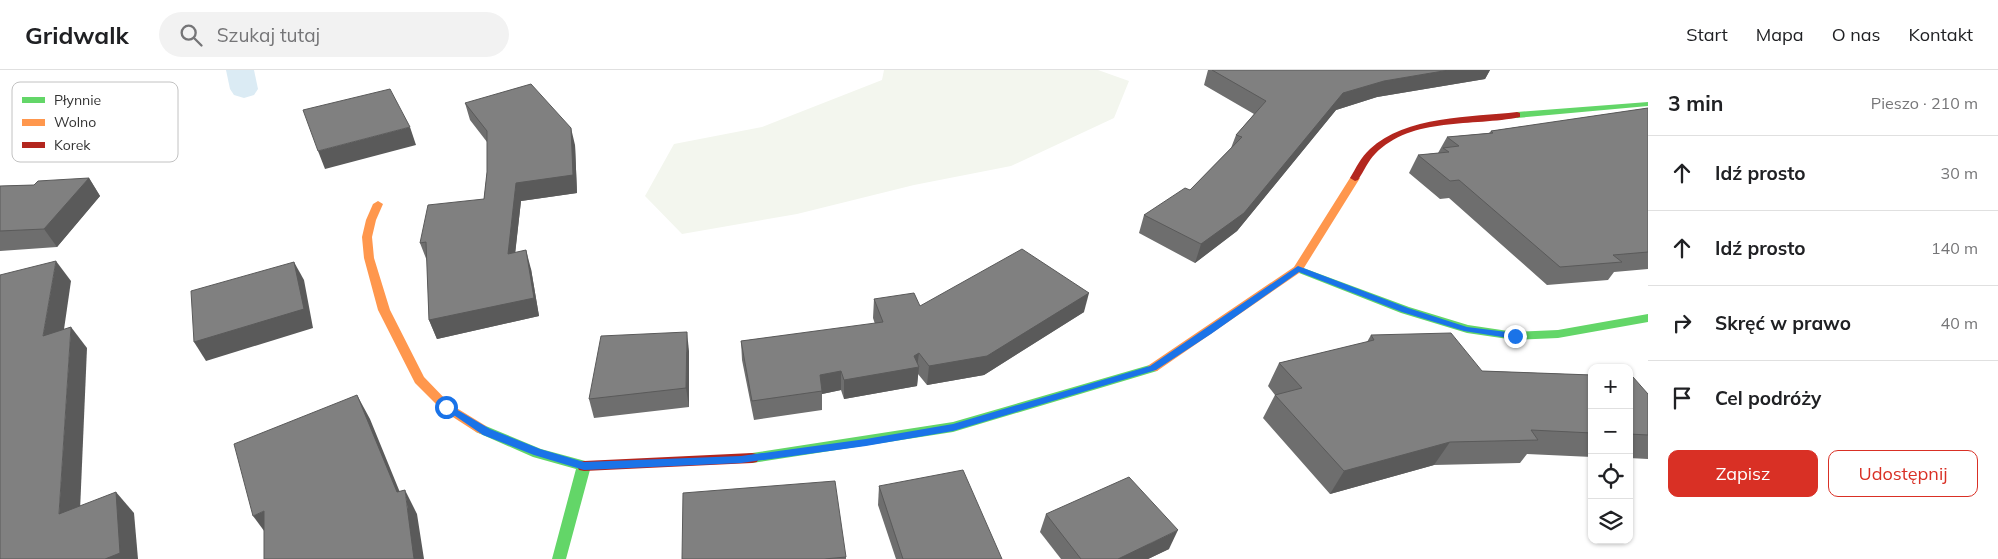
<!DOCTYPE html>
<html lang="pl">
<head>
<meta charset="utf-8">
<style>
	:root { --surface:#fff; --page:#f2f2f2; --text:#202124; --muted:#757577; --line:#e0e0e0; --accent:#d93025 }
	body { margin:0; font-family:Mulish,sans-serif; background:var(--page); color:var(--text) }
	.controls { position:absolute; right:15px; bottom:15px; display:grid; overflow:hidden; border-radius:10px; box-shadow:0 1px 4px #0004 }
	.controls button { width:45px; height:45px; display:grid; place-items:center; padding:0; border:0; border-bottom:1px solid var(--line); background:var(--surface); color:var(--text); font:25px sans-serif }
	.stop { position:absolute; width:15px; height:15px; margin:-11px; border:4px solid #1a73e8; border-radius:50%; background:#fff }
	.stop.end { background:#1a73e8; border-color:#fff; box-shadow:0 1px 5px #0008 }
	.list { margin:0; padding:0; list-style:none }
	h2 { display:flex; justify-content:space-between; align-items:center; height:65px; margin:0; padding:0 20px; font-size:21px }
	h2 small { font-size:16px; font-weight:400; color:var(--muted) }
	.list li { display:grid; grid-template-columns:32px 1fr auto; gap:15px; align-items:center; box-sizing:border-box; height:75px; padding:0 20px; border-top:1px solid var(--line) }
	.list b { display:block; font-size:19px; white-space:nowrap }
	.list em { font-size:16px; font-style:normal; color:var(--muted) }
	.actions { display:flex; gap:10px; padding:15px 20px }
	.actions a { flex:1; padding:11px 0; border:1px solid var(--accent); border-radius:10px; text-align:center; font-size:18px; color:var(--accent) }
	.actions .main { background:var(--accent); color:#fff }
	.icon { flex:none; width:28px; height:28px; fill:none; stroke:currentColor; stroke-width:2; stroke-linecap:round; stroke-linejoin:round }
	.map { position:relative; flex:none; width:1648px; height:489px; overflow:hidden }
	header { display:flex; align-items:center; gap:30px; box-sizing:border-box; height:70px; padding:0 25px; background:var(--surface); border-bottom:1px solid var(--line) }
	header strong { font-size:24px }
	nav { display:flex; gap:28px; margin-inline-start:auto; font-size:18px }
	.search { width:350px; height:45px; background:var(--page); display:flex; align-items:center; gap:12px; box-sizing:border-box; padding:0 18px; border-radius:28px; color:var(--muted); font-size:19px }
	main { display:flex }
	aside { flex:1; background:var(--surface) }
	.map>svg:first-child { display:block }
	.green { fill:#f3f6ee }
	.lines { fill:none; stroke-linecap:round; stroke-linejoin:round }
	.canal { fill:#dbebf4; fill-rule:evenodd }
	.fast { fill:#63d668; fill-rule:evenodd }
	.slow { fill:#ff974d; fill-rule:evenodd }
	.jam { fill:#b3261e; fill-rule:evenodd }
	.wall { fill:#6e6e6e }
	.shaded-wall { fill:#5a5a5a }
	.building { fill:#808080; stroke:#5a5a5a }
	.route { fill:#1a73e8 }
	.key { fill:#fff; stroke:#c2c2c2; stroke-width:1 }
	.key-label { font-size:14px; fill:#323232 }
</style>
</head>
<body>
<header>
<strong>Gridwalk</strong>
<div class="search"><svg class="icon" aria-label="search" viewBox="0 0 24 24"><circle cx="10" cy="10" r="6"/><path d="M15 15l6 6"/></svg>Szukaj tutaj</div>
<nav><a>Start</a><a>Mapa</a><a>O nas</a><a>Kontakt</a></nav>
</header>
<main>
<div class="map">
<svg width="1648" height="489" viewBox="0 0 1648 489">
	<rect width="100%" height="100%" fill="#fff"/>
	<polygon class="green" points="884,0 1098,0 1129,11 1114,48 1011,96 914,115 797,144 682,164 645,126 674,74 762,57 882,10"/>
	<g class="lines">
		<polygon class="canal" points="226,0 254,0 258,19 254,25 244,28 234,25 230,19"/>
		<g class="fast">
			<polygon points="1648,32 1648,36 1517,48 1513,45 1517,42"/>
			<polygon points="1298,196 1409,237 1468,255 1515,262 1558,260 1648,244 1648,252 1558,268 1515,270 1467,263 1401,243 1294,201 1293,199"/>
			<polygon points="1153,294 1157,295 1159,298 1157,301 953,362 752,393 747,392 745,388 747,384 752,383 953,352"/>
			<polygon points="481,354 541,379 589,392 591,396 566,489 552,489 576,399 533,387 476,362 475,359 476,356"/>
		</g>
		<g class="slow">
			<polygon points="1355,105 1360,108 1302,201 1157,301 1149,301 1147,298 1149,295 1294,197 1350,108"/>
			<polygon points="378,131 383,134 376,150 372,167 374,188 390,240 424,307 450,334 486,356 487,359 486,362 481,364 476,362 442,340 415,313 378,240 364,188 362,167 366,150 373,134"/>
		</g>
		<g class="jam">
			<path d="M1517 42 1520 43V47C1473 57 1412 46 1375 84 1368 91 1364 101 1358 110L1355 111 1350 108C1356 98 1361 87 1370 79 1405 46 1472 47 1517 42Z"/>
			<polygon points="752,383 757,384 759,388 757,392 752,393 584,401 579,400 577,396 579,392 584,391"/>
		</g>
	</g>
	<g class="wall">
		<polygon points="1208,0 1490,0 1485,9 1377,27 1336,40 1237,161 1195,193 1139,163 1144,145 1190,120 1231,78 1236,65 1254,44 1204,15"/>
		<polygon points="465,33 575,75 577,123 521,131 515,183 531,199 539,246 437,269 429,250 427,191 420,173 484,129 487,102 487,72 470,50"/>
		<polygon points="1648,38 1648,199 1614,202 1608,210 1547,215 1449,128 1440,129 1409,103 1418,85 1438,83 1447,67 1489,63 1491,61"/>
		<polygon points="89,108 100,126 57,177 0,181 0,116 34,115"/>
		<polygon points="874,229 920,236 1084,242 984,305 927,315 918,304 917,316 844,329 841,320 822,324 822,340 754,350 742,290 741,271 875,254 873,248"/>
		<polygon points="1371,265 1482,301 1592,305 1592,387 1527,384 1520,393 1434,395 1330,424 1263,348 1275,325 1268,316 1279,293 1367,272"/>
		<polygon points="689,281 689,337 594,348 589,329"/>
		<polygon points="1629,307 1648,324 1648,389 1629,388"/>
		<polygon points="879,416 1002,489 896,489 878,435"/>
		<polygon points="1046,444 1169,479 1148,489 1061,489 1040,462"/>
		<polygon points="846,487 846,489 682,489"/>
	</g>
	<g class="shaded-wall">
		<polygon points="1449,0 1490,0 1485,9 1377,27 1336,40 1237,161 1195,193 1201,174 1343,23 1384,11"/>
		<polygon points="410,57 416,75 325,99 318,81"/>
		<polygon points="571,58 575,75 577,123 521,131 513,203 508,184 516,113"/>
		<polygon points="89,108 100,126 57,177 44,159"/>
		<polygon points="526,180 531,199 539,246 437,269 429,250"/>
		<polygon points="56,191 71,211 60,287 43,266"/>
		<polygon points="294,192 304,210 313,258 206,291 194,272"/>
		<polygon points="1089,223 1084,242 984,305 927,315 929,296"/>
		<polygon points="71,257 87,278 79,464 59,444"/>
		<polygon points="687,262 689,281 689,337 686,318"/>
		<polygon points="919,283 917,298 919,297 917,316 844,329 844,310 914,286"/>
		<polygon points="841,301 841,320 822,324 820,305"/>
		<polygon points="357,325 370,349 408,442 405,420 417,444 424,489 414,489"/>
		<polygon points="1450,372 1434,395 1330,424 1344,401"/>
		<polygon points="116,422 134,443 138,489 105,489"/>
		<polygon points="264,441 270,469 253,446"/>
		<polygon points="1178,460 1169,479 1148,489 1118,489"/>
	</g>
	<g class="building">
		<polygon points="1212,0 1449,0 1384,11 1343,23 1244,143 1201,174 1144,145 1185,118 1190,120 1242,67 1236,65 1266,31"/>
		<polygon points="531,14 571,58 573,105 516,113 508,184 526,180 534,228 429,250 426,172 420,173 428,135 484,129 487,102 487,61 465,33"/>
		<polygon points="390,19 410,57 318,81 303,40"/>
		<polygon points="1648,38 1648,182 1613,185 1622,192 1560,197 1459,110 1450,111 1418,85 1449,82 1443,78 1459,76 1447,67 1493,63 1491,61"/>
		<polygon points="89,108 44,159 0,161 0,116 34,115 38,111"/>
		<polygon points="1022,179 1089,223 987,286 929,296 919,283 914,286 919,297 844,310 841,301 820,305 822,321 752,331 741,271 883,252 874,229 914,223 920,236"/>
		<polygon points="56,191 43,266 71,257 59,444 116,422 120,483 105,489 0,489 0,205"/>
		<polygon points="294,192 304,239 194,272 191,221"/>
		<polygon points="687,262 686,318 589,329 601,266"/>
		<polygon points="1451,263 1482,301 1592,305 1592,363 1531,360 1538,370 1450,372 1344,401 1275,325 1302,318 1279,293 1374,270 1371,265"/>
		<polygon points="1629,307 1633,307 1648,324 1648,365 1629,364"/>
		<polygon points="357,325 397,422 405,420 414,489 264,489 264,441 253,446 234,374"/>
		<polygon points="963,400 1002,489 903,489 879,416"/>
		<polygon points="1129,407 1178,460 1118,489 1081,489 1046,444"/>
		<polygon points="835,411 846,487 824,489 682,489 683,423"/>
	</g>
	<polygon class="route" points="1298,196 1408,238 1467,257 1515,263 1519,266 1515,269 1464,261 1402,242 1299,202 1211,264 1156,300 953,361 866,376 741,393 584,400 534,385 483,365 442,337 443,335 449,335 490,359 540,379 584,392 741,386 866,369 953,354 1150,296"/>
	<rect x="12" y="12" width="166" height="80" rx="8" class="key"/>
	<rect x="22" y="27" width="23" height="6" fill="#63d668"/>
	<rect x="22" y="49" width="23" height="7" fill="#ff974d"/>
	<rect x="22" y="72" width="23" height="6" fill="#b3261e"/>
	<g class="key-label">
		<text x="54" y="35">Płynnie</text>
		<text x="54" y="57">Wolno</text>
		<text x="54" y="80">Korek</text>
	</g>
</svg>
<div class="controls">
<button>+</button>
<button>−</button>
<button><svg class="icon" aria-label="locate" viewBox="0 0 24 24"><circle cx="12" cy="12" r="6"/><path d="M12 2v4M12 18v4M2 12h4M18 12h4"/></svg></button>
<button><svg class="icon" aria-label="layers" viewBox="0 0 24 24"><path d="M12 4l9 5-9 5-9-5zM3 14l9 5 9-5"/></svg></button>
</div>
<div class="stop" style="left:446px;top:337px"></div>
<div class="stop end" style="left:1515px;top:266px"></div>
</div>
<aside>
<h2>3 min<small>Pieszo · 210 m</small></h2>
<ul class="list">
<li><svg class="icon" aria-label="ahead" viewBox="0 0 24 24"><path d="M12 20V5M6 11l6-6 6 6"/></svg><div><b>Idź prosto</b></div><em>30 m</em></li>
<li><svg class="icon" aria-label="ahead" viewBox="0 0 24 24"><path d="M12 20V5M6 11l6-6 6 6"/></svg><div><b>Idź prosto</b></div><em>140 m</em></li>
<li><svg class="icon" aria-label="right" viewBox="0 0 24 24"><path d="M7 20v-9h11M14 6l5 5-5 5"/></svg><div><b>Skręć w prawo</b></div><em>40 m</em></li>
<li><svg class="icon" aria-label="arrive" viewBox="0 0 24 24"><path d="M6 21V4h12l-3 4 3 4H6"/></svg><div><b>Cel podróży</b></div></li>
</ul>
<div class="actions"><a class="main">Zapisz</a><a>Udostępnij</a></div>
</aside>
</main>
</body>
</html>
